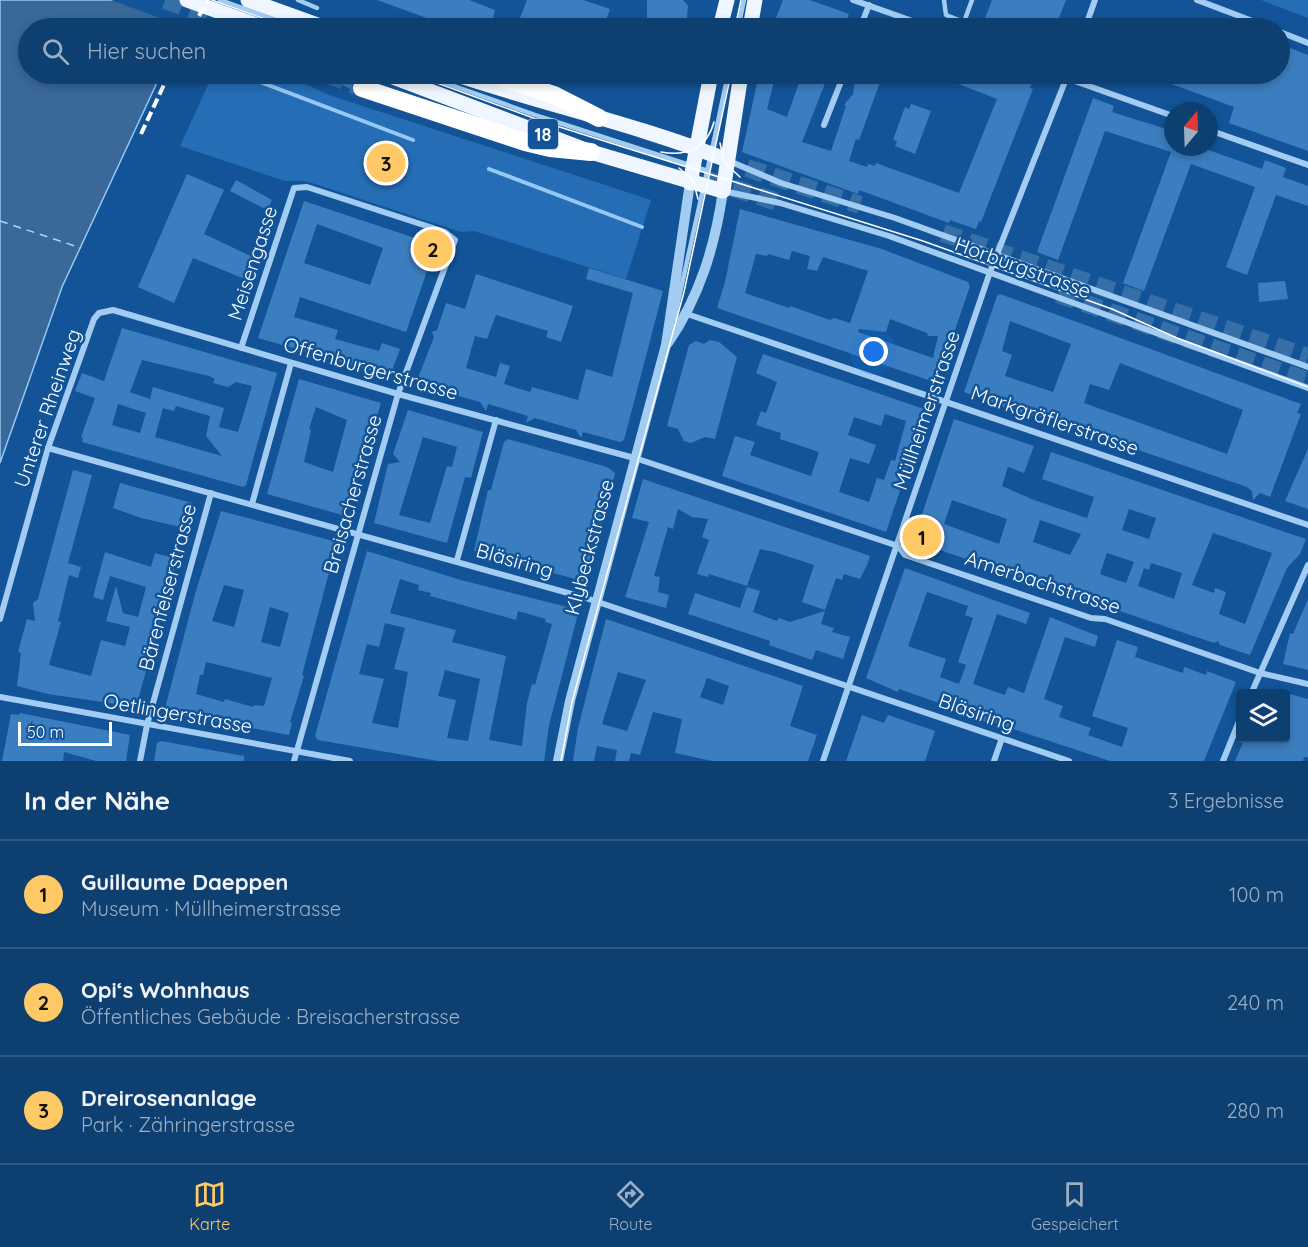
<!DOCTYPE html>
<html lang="de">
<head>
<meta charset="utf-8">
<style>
	:root { --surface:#0e3f71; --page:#1c4a79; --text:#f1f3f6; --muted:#9bafc3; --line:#2e5884; --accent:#ffc965 }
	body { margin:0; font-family:Quicksand,sans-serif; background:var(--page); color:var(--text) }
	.controls { position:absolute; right:18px; bottom:18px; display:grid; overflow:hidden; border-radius:6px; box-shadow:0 3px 9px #0003 }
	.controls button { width:54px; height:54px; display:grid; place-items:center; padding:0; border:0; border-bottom:2px solid var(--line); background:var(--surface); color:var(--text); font:30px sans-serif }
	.compass { position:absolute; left:1164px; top:102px; width:54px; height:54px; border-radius:50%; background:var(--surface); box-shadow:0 3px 9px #0003; rotate:19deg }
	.scale { position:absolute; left:18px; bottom:15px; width:94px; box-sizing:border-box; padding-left:6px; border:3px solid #fff; border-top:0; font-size:16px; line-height:21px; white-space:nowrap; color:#fff; -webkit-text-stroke:4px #125497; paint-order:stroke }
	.you { position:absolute; left:874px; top:352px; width:21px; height:21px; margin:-15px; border:4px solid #fff; border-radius:50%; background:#1a73e8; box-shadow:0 0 0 9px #1a73e833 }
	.badge { display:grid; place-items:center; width:39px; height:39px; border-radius:50%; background:var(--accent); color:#111; font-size:20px; font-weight:700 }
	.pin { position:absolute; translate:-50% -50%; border:3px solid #fff; box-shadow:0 2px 6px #0006 }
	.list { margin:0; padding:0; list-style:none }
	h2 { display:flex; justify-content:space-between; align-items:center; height:78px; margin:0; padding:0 24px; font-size:26px }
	h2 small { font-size:20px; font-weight:400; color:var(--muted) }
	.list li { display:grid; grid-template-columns:39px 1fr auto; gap:18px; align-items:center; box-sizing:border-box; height:108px; padding:0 24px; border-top:2px solid var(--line) }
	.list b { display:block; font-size:22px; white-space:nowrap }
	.list p { margin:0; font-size:20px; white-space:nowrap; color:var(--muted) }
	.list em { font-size:20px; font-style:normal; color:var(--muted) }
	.icon { flex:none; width:33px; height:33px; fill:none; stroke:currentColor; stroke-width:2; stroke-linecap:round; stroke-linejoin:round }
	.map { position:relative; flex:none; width:1308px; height:761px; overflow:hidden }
	.search { position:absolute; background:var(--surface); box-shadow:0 3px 9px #0003; left:18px; right:18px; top:18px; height:66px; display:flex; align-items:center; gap:15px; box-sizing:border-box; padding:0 21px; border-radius:33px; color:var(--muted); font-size:22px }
	.sheet { height:402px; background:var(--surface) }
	nav { display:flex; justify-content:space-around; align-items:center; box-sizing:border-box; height:84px; border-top:2px solid var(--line); background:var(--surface); font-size:16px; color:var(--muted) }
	nav a { display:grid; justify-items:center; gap:3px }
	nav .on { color:var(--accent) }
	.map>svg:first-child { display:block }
	.green { fill:#256eb6 }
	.water { fill:#396899; stroke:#95c8f6; stroke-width:1.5 }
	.pier { fill:#125497 }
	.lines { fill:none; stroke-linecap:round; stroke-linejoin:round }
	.stream { stroke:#95c8f6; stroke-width:4 }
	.ferry { stroke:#afd6fa; stroke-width:1.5; stroke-dasharray:8 6; stroke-linecap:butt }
	.building { fill:#3b7ebf; fill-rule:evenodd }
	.motorway-tunnel { stroke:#366ea7; stroke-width:18; stroke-dasharray:18 9; stroke-linecap:butt }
	.service { stroke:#a3ccf3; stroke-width:4.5 }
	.minor { stroke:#a3ccf3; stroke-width:6 }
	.tertiary { stroke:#a3ccf3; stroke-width:10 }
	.primary { stroke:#eff6ff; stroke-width:15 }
	.motorway { stroke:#fff; stroke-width:18 }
	.tram { stroke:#fff; stroke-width:1.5 }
	.rail { stroke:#fff; stroke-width:4; stroke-dasharray:10 4.5; stroke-linecap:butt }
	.labels { text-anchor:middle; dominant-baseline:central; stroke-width:5; stroke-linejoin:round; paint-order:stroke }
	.shield { fill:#125497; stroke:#b8cce0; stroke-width:1.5 }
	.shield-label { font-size:18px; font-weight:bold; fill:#fff }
	.street-label { font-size:20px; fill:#fff; stroke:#125497 }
</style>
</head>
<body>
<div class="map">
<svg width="1308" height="761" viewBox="0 0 1308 761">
	<rect width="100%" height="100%" fill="#125497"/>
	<g class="green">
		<polygon points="1261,0 1308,0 1308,18"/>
		<polygon points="213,74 283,74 329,95 651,200 626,279 474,231 461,232 306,181 285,181 180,146"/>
	</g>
	<polygon class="water" points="0,0 196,0 184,28 28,28 28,74 161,74 62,287 0,463"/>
	<polygon class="pier" points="111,0 199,0 187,28"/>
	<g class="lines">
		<g class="stream">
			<polyline points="239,74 413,140"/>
			<polyline points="489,169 642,227"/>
		</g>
		<polyline class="ferry" points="0,221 81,248"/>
	</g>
	<g class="building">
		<polygon points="377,0 469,0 495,10 493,19 516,28 454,28"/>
		<polygon points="527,0 583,0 610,9 603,28 516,28"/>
		<polygon points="647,0 683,0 688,6 687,18 681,18 680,28 652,28 652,18 647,18"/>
		<polygon points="783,0 810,0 849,14 843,28 812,28 792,21 790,28 772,28"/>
		<polygon points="992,0 1066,0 1055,28 988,28 982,26"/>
		<polygon points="1280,44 1308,55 1308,151 1229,123 1234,107 1147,75 1213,74 1243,84 1246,74 1280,74"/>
		<polygon points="316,74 376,74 380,82 359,77 354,80 351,89"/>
		<polygon points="759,74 776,74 767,109 787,117 802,74 826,74 824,86 802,142 831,151 846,106 844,105 853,94 856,74 883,74 859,140 856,139 849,161 867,167 868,164 875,166 876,163 959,193 997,99 933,74 1020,74 1033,81 1030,88 1033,89 981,222 979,221 976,229 950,220 949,223 859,190 858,194 742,152"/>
		<polygon points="1093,98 1114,106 1112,112 1173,131 1173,147 1200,147 1262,169 1265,160 1286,168 1283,177 1308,186 1308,206 1276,195 1247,275 1226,267 1255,187 1191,164 1144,291 1123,283 1171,152 1105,131 1058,260 1037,252"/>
		<polygon points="911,104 931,111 915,154 895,146 897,141 893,140 905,107 909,109"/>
		<polygon points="187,174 224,190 204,234 255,258 245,279 193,258 174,303 138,287"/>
		<polygon points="236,180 272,200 267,210 230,191"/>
		<path d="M304 201 436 245 406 332 300 297 294 317 338 330 335 339 379 351 382 343 400 349 391 373 387 375 258 338ZM317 224 383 248 370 285 304 263Z"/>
		<path d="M740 209 882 249 968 282 970 286 937 383 717 308 725 282ZM792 251 810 256 807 269 817 271 823 257 868 271 850 323 834 318 830 320 790 306 789 308 745 293 756 254 767 256 768 254 789 260ZM890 319 927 333 928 336H938L933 358 858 332 859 329 886 332Z"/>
		<polygon points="589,268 663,291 624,440 620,442 583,432 581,438 576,430 535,418 526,423 528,416 488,404 486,411 480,402 444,392 439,394 437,389 416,383 434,337 432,332 437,330 446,303 465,309 476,274 573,306 561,342 546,337 548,331 496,315 487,339 475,336 466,368 496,377 500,363 510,366 504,384 530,392 532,387 578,400 586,369 612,377 633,293 586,279"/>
		<polygon points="1285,281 1288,299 1259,302 1258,283"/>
		<path d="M1000 294 1301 404 1297 413 1301 414 1270 497 1260 493 1253 500 1252 491 1247 487 1044 418 1031 415V417L964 392 997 296ZM1010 321 1071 344 1053 392 1005 376 1012 355 1002 351ZM1120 363 1243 410 1227 454 1084 403 1090 384 1109 390Z"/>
		<path d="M122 328 277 373 246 485 243 487 82 442 83 438 81 437 95 398 75 391 82 373 104 381ZM142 360 209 376 215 379 213 383 228 387 236 382 252 386 238 432 219 427 224 408 153 387 150 399 130 392ZM118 404 146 413 140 433 112 425ZM176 406 210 416 206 436 222 456 155 437 163 408 174 411Z"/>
		<polygon points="710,340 719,342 737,357 715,439 705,437 691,443 684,441 678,429 667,426 689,345 696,341 704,344"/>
		<path d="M763 354 927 410 886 532 722 476 735 436 755 442 750 455 811 476 819 452 780 439 781 433 756 425 761 411 766 413 777 382 756 373ZM885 414 906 421 895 461 891 460 884 480 877 478 869 502 839 492 850 458 869 464 876 445 848 435 854 417 881 426Z"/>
		<path d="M299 379 381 403 346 516 267 494ZM316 407 347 420 333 472 304 462 311 430 309 429Z"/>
		<path d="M408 410 483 432 471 478 465 477 447 543 374 523 388 464 400 462 393 454ZM423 437 457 447 452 467 447 466 430 523 399 515Z"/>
		<path d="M954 419 1034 446 1024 473 1008 467 1002 486 1034 500 1087 518 1094 497 1042 479 1051 452 1306 539 1300 554 1287 568 1250 655 1220 645 1218 641 1214 643 913 541ZM952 500 1007 519 999 544 944 524ZM1129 509 1156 518 1149 539 1122 530ZM1040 520 1081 534 1070 555 1033 542ZM1213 533 1272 553 1245 624 1219 614 1226 592 1215 588 1214 593 1192 585ZM1107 553 1134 562 1126 583 1100 574ZM1151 563 1182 573 1174 599 1138 586 1144 568 1149 570Z"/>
		<polygon points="508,439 607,467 615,473 586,582 474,551 488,490 491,490 504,442"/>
		<polygon points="1308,449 1308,509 1285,501"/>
		<polygon points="73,470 92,475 68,563 81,567 78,578 69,575 58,621 61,622 49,665 91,676 101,640 125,646 130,627 106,621 116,586 123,613 138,617 146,587 110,576 103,600 93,597 105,552 151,567 155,553 177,559 136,707 48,694 17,686 21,653 18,652 27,619 35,621 33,603 38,599"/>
		<polygon points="643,479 862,553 870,556 867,565 860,579 844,574 842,580 836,578 825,610 802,602 814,565 774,552 760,549 747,586 709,574 708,577 697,574 709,540 702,537 708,519 692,517 678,509 673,529 668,527 654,576 660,577 658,592 669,595 666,608 625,597 649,522 632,518"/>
		<polygon points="120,483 192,503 185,528 141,518 113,508"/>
		<path d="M221 511 337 542 302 675 304 676 290 722 292 723 289 735 164 712 195 594ZM224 585 244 590 234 627 212 621ZM270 607 289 613 280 647 261 642ZM206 662 272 678 264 706 254 705 253 707 225 699 224 702 196 694 200 675H203Z"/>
		<path d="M367 551 461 580 579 610 549 725 544 761H438L318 740 315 736ZM400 579 419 585 418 590 431 593 430 596 516 620 518 611 546 619 545 622 552 624 535 685 532 684 527 703 522 746 489 740 506 656 452 642 456 630 390 613ZM385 623 405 628 394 669 408 672 398 728 372 723 384 679 359 674 367 644 379 647ZM445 670 480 679 468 741 447 738 456 700 438 696Z"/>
		<path d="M905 568 1030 613 1026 624 997 614 973 684 1005 695 1008 687 1024 693 1050 617 1098 636 1095 647 1065 637 1044 699 1063 706 1059 717 1091 728 1088 735 1122 747 1128 728 1092 716 1117 640 1138 647 1135 657 1183 673 1184 667 1206 675 1207 671 1236 682 1204 761H1110L989 721 988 723 976 718V716L899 689 898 692 866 678ZM927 592 968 606 965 615 973 618 958 662 966 665 959 684 940 677 946 659 908 646Z"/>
		<polygon points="747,587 760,591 753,612 777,621 779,618 790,622 825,611 821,624 834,628 832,632 850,637 843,659 816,650 812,660 769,645 770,641 688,614 695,593 740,608"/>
		<polygon points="1308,599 1308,670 1283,664 1290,633 1293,634"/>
		<path d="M606 619 803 686 790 726 817 735 808 761H712L675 753 682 719 653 712 640 755 631 753 629 761H615L617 750 597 746 594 761H573L578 728ZM618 672 646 680 627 731 602 724ZM707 678 729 686 723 705 700 697Z"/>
		<polygon points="1286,693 1308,699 1308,757 1304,757 1303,761 1235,761 1245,738 1286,738"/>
		<polygon points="20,713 130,735 126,761 96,761 64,752 63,761 2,761 11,714 19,715"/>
		<polygon points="862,715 884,723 888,715 935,731 925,761 846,761"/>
		<polygon points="161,741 244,756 244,761 154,761 157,743"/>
	</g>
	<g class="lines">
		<g class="motorway-tunnel">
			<polyline points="165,0 242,28"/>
			<polyline points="327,74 362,88"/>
			<polyline points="747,168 860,205"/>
			<polyline points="707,180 778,202"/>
			<polyline points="943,233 1308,357"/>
			<polyline points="1058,294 1308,381"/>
		</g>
		<g class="service">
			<polyline points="220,0 298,28"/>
			<polyline points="298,0 317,8"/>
			<polyline points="944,0 946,15 964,22 972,0"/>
			<polyline points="738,28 744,0"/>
			<polyline points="420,74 541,117 708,171"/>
			<polyline points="712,150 728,74"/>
			<polyline points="674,320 710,158"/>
		</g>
		<g class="minor">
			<polyline points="853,0 932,28"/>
			<polyline points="1197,0 1271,28"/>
			<polyline points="860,28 869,5"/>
			<polyline points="1085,28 1095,0"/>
			<polyline points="1280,32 1308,43"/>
			<polyline points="1055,74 1173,116"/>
			<polyline points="824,125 844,74"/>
			<polyline points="1209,130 1308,165"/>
			<polyline points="729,161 781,183 895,218 1308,367"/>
			<polyline points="723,191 780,203 889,236 1308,388"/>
			<polyline points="687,314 1308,525"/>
			<polyline points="241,348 294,188 307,187 445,232 455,240 398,394 294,761"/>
			<polyline points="48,448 586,598 1069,761"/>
			<polyline points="252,504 291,363"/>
			<polyline points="457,560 496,420"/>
			<polyline points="0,619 48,448 94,319 99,313 113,310 398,394 638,459 898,546 905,555 1091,618 1105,619 1260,673 1308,684"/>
			<polyline points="1251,694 1308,565"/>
			<polyline points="0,697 350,761"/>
			<polyline points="140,761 147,725 211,493"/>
			<polyline points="823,761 990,272 1068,74"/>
			<polyline points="994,761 1002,738"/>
			<polyline points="1223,761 1240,719"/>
		</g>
		<g class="tertiary">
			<path d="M668 343C700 296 715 246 723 191"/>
			<polyline points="558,761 570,701 666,345 690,183"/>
		</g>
		<g class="primary">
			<polyline points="187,0 265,28"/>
			<polyline points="248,0 326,28"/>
			<polyline points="720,28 727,0"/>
			<polyline points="750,28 755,0"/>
			<polyline points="385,74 591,152 723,191 741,74"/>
			<path d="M454 74C544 104 638 125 727 160"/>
			<polyline points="690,183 711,74"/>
		</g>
		<g class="motorway">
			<polyline points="490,74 554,95 599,118"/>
			<polyline points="362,88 525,142 550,148 591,152"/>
		</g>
		<g class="tram">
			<polyline points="212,0 290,28"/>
			<polyline points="282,20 305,28"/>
			<polyline points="735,28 741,0"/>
			<polyline points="412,74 550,124 923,241 1112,309 1177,338 1308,387"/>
			<polyline points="720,143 724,162 740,177"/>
			<path d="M661 152C687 157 707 148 714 122"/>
			<polyline points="679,168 693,180 698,199"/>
			<polyline points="561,761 572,702 684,292 731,74"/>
		</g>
		<g class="rail">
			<polyline points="191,28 209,0"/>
			<polyline points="141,134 169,74"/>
		</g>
	</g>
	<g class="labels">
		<rect class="shield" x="528" y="119" width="30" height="30" rx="4.5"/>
		<g class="shield-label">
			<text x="543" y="134">18</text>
		</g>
		<g class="street-label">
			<text transform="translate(252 263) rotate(-72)">Meisengasse</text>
			<text transform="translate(1023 267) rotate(20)">Horburgstrasse</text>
			<text transform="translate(371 368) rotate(16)">Offenburgerstrasse</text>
			<text transform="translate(47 408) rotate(-71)">Unterer Rheinweg</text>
			<text transform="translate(926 410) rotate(-71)">Müllheimerstrasse</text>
			<text transform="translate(1055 420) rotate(19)">Markgräflerstrasse</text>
			<text transform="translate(352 494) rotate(-74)">Breisacherstrasse</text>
			<text transform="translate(589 547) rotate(-75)">Klybeckstrasse</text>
			<text transform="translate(515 560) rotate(16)">Bläsiring</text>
			<text transform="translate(1043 582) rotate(18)">Amerbachstrasse</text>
			<text transform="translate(167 587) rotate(-75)">Bärenfelserstrasse</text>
			<text transform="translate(977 712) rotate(19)">Bläsiring</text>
			<text transform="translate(178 713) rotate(10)">Oetlingerstrasse</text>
		</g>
	</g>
</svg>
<div class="controls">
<button><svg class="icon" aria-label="layers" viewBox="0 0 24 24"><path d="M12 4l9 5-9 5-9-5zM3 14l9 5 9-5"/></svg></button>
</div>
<svg class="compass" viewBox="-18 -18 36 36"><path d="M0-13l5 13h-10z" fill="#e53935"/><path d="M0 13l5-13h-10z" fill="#9bafc3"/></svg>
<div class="scale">50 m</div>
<div class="you"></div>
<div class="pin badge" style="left:922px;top:537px">1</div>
<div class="pin badge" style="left:433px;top:249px">2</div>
<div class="pin badge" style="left:386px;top:163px">3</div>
<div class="search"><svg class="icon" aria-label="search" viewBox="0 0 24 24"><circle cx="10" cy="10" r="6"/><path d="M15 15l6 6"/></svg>Hier suchen</div>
</div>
<section class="sheet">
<h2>In der Nähe<small>3 Ergebnisse</small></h2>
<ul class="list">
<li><span class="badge">1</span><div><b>Guillaume Daeppen</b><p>Museum · Müllheimerstrasse</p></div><em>100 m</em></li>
<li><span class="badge">2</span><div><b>Opi‘s Wohnhaus</b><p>Öffentliches Gebäude · Breisacherstrasse</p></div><em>240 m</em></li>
<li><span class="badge">3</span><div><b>Dreirosenanlage</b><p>Park · Zähringerstrasse</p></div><em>280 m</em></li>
</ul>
</section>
<nav>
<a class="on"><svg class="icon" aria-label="map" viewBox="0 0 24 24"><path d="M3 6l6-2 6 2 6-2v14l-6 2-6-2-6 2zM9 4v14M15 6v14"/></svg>Karte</a>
<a><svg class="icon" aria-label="directions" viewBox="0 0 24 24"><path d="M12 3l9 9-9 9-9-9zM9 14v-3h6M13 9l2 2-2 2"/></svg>Route</a>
<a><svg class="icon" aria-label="saved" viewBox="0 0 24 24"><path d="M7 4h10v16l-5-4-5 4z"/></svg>Gespeichert</a>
</nav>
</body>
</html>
